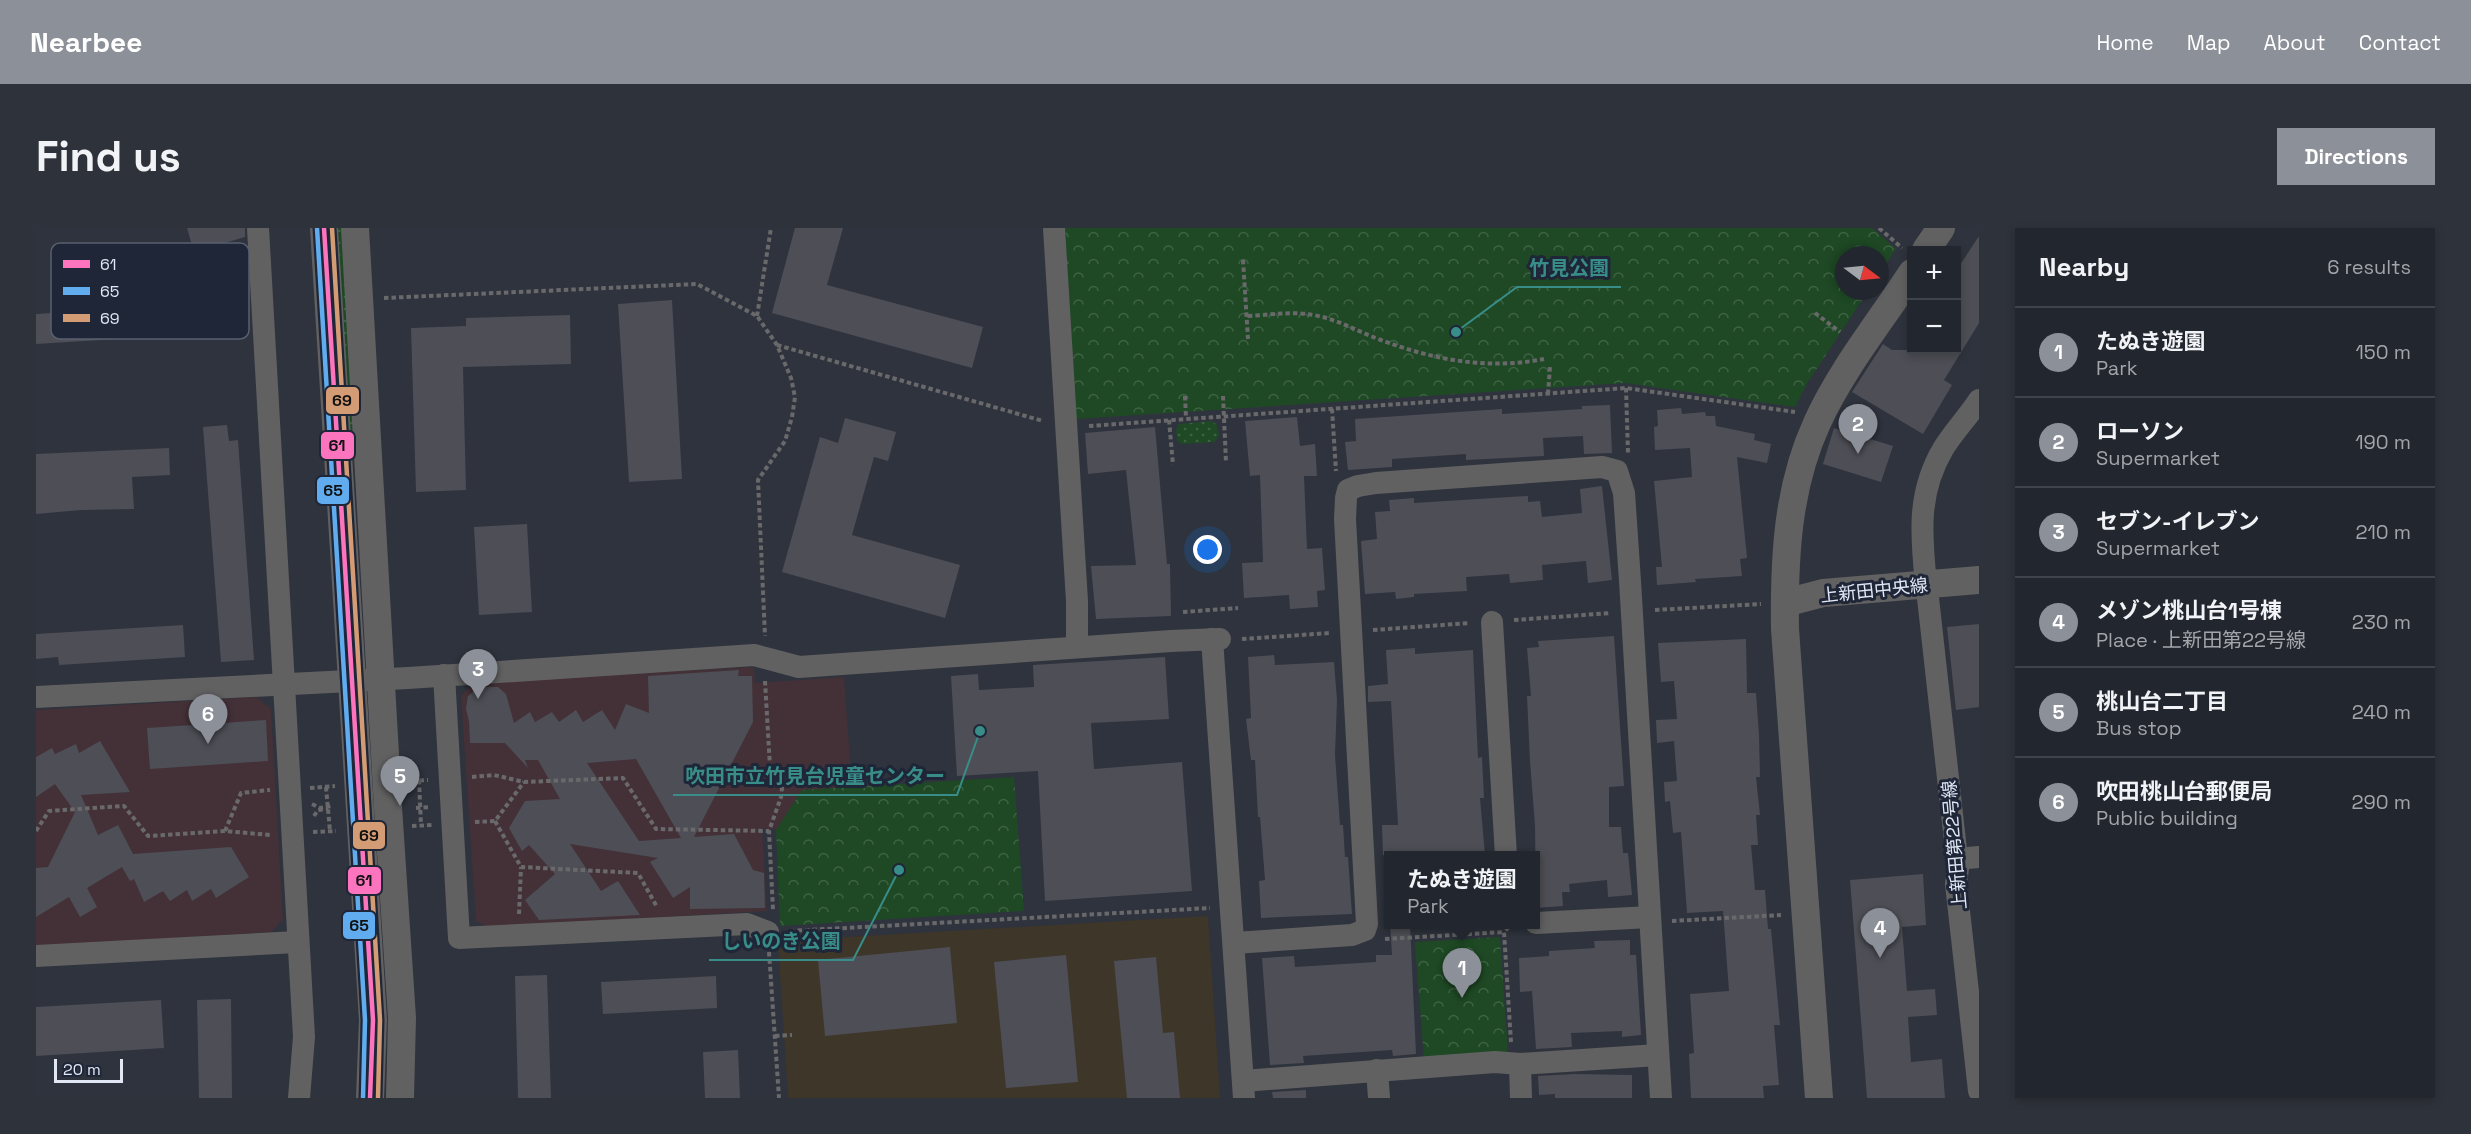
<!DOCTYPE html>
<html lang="en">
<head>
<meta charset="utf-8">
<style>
	:root { --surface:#22262e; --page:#2e323a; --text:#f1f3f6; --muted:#a2a5aa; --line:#3f434a; --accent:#8c9099 }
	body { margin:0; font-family:"Space Grotesk","Noto Sans JP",sans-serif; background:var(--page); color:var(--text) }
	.controls { position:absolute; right:18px; top:18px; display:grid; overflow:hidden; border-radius:0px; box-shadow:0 3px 9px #0003 }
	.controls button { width:54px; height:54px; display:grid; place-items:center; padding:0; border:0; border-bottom:2px solid var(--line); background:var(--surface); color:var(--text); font:30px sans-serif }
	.compass { position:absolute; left:1799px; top:18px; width:54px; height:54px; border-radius:50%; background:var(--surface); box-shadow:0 3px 9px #0003; rotate:106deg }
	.scale { position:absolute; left:18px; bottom:15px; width:69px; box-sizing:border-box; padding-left:6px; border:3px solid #e1e7f4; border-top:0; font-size:16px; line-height:21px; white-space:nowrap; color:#e1e7f4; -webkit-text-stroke:4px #1e2638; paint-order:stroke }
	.you { position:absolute; left:1172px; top:322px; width:21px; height:21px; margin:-15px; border:4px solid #fff; border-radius:50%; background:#1a73e8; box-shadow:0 0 0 9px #1a73e833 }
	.badge { display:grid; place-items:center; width:39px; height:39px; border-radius:50%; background:var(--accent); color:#fff; font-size:20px; font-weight:700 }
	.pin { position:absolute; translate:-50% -50px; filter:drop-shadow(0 2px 3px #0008) }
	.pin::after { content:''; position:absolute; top:32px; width:21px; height:18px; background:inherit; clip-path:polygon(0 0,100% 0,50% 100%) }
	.popup { position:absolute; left:1348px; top:623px; width:156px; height:78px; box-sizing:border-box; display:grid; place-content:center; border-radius:0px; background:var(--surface); filter:drop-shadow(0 2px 4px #0005); font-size:20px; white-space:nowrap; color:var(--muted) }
	.popup b { font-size:22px; color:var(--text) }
	.popup::after { content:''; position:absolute; left:50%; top:100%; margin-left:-12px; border:12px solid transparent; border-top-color:var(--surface) }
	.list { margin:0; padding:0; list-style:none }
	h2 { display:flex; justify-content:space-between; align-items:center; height:78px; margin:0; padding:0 24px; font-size:26px }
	h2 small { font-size:20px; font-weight:400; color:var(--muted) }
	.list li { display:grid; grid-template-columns:39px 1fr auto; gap:18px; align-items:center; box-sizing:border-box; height:90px; padding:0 24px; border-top:2px solid var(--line) }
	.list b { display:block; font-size:22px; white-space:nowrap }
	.list p { margin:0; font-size:20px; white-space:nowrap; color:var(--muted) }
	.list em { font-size:20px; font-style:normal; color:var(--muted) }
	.map { position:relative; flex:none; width:1943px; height:870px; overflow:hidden; border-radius:0px }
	header { display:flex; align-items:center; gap:36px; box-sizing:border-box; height:84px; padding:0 30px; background:var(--accent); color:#fff }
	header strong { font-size:28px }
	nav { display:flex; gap:33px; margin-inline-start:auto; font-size:21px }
	.intro { display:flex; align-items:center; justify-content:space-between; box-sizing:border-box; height:144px; padding:0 36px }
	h1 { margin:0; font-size:42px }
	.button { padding:15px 27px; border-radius:0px; background:var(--accent); color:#fff; font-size:21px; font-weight:700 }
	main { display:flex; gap:36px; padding:0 36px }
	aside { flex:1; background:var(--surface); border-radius:0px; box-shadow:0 3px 9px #0003 }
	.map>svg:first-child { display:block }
	.commercial { fill:#433137 }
	.education { fill:#3e3629 }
	.grass { fill:url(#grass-dots) }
	.forest { fill:url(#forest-crowns) }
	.building { fill:#4e4e56; fill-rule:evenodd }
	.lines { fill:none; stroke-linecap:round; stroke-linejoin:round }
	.path { stroke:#69696b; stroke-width:4; stroke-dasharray:4.5 3; stroke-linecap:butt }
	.minor { stroke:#626161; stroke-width:22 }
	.tertiary { stroke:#626161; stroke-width:28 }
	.bus-1-casing { stroke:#1e2638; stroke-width:9 }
	.bus-2-casing { stroke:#1e2638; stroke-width:9 }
	.bus-3-casing { stroke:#1e2638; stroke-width:9 }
	.bus-1 { stroke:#fc73be; stroke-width:4.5 }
	.bus-2 { stroke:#60acee; stroke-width:4.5 }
	.bus-3 { stroke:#d39c74; stroke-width:4.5 }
	.labels { text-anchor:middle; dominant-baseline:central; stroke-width:6; stroke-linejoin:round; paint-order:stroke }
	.street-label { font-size:18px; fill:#e1e7f4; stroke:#1e2638 }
	.key { fill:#1e2638; stroke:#586070; stroke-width:1.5 }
	.key-label { font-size:16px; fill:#e1e7f4 }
	.leader { fill:none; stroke:#398d89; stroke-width:2 }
	.callout-dot { fill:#398d89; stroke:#1e2638; stroke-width:2 }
	.callout-label { font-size:20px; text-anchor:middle; font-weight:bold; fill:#398d89; stroke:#1e2638; stroke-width:6; stroke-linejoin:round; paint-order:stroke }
	.line-badge { stroke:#1e2638; stroke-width:2 }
	.pale-badge-label { font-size:16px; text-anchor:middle; font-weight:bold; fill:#111 }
</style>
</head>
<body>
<header>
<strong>Nearbee</strong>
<nav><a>Home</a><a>Map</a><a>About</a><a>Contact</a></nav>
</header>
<div class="intro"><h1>Find us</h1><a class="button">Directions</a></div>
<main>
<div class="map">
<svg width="1943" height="870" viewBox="0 0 1943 870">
	<defs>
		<pattern id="grass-dots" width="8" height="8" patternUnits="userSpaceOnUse" patternTransform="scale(1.5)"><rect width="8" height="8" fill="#1e4924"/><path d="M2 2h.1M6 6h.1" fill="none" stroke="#3e6344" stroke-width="1.8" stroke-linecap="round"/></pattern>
		<pattern id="forest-crowns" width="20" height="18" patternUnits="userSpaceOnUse" patternTransform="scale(1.5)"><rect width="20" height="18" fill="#1e4924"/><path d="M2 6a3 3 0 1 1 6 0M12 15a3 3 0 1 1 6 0" fill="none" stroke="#3e6344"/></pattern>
	</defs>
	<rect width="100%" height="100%" fill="#2e333d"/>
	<g class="commercial">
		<polygon points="718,439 719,455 808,449 816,559 766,562 740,602 726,600 731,683 452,699 440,693 425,468 438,454"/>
		<polygon points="220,469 235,481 247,692 235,704 0,719 0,482"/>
	</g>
	<polygon class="education" points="1172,688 1184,870 752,870 742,713"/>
	<g class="grass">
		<polygon points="302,0 310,0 317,204 312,199"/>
		<polygon points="1176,193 1181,197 1183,207 1179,214 1146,216 1141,213 1140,202 1143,196"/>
	</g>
	<g class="forest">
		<polygon points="1029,0 1836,0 1860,21 1844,45 1844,27 1808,27 1808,63 1832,63 1772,154 1759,179 1589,155 1040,191"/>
		<polygon points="978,549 988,683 744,698 740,602 766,562"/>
		<polygon points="1464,709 1472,826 1388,831 1379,714"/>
	</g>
	<g class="building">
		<polygon points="151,0 209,0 209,9 158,24"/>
		<polygon points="759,0 807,0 791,57 947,99 936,140 736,85"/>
		<polygon points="1943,8 1943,95 1908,152 1916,157 1887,206 1816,164 1847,116 1856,122 1920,122 1920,43"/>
		<polygon points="636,72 646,251 593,254 582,76"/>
		<polygon points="194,74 196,104 0,116 0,86"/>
		<polygon points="534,87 535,136 427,139 430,262 380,264 375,100 430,98 430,90"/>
		<polygon points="1574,177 1576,225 1548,226 1547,208 1507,210 1508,228 1430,232 1430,226 1356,231 1356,239 1312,242 1309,214 1320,213 1319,191 1466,181 1466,186 1546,181 1546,178"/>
		<polygon points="1645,180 1646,186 1669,184 1670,188 1679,188 1680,198 1719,206 1718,212 1735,216 1731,235 1701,229 1711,330 1704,331 1706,348 1659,351 1660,354 1621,357 1620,339 1626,339 1618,253 1656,249 1654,220 1619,222 1618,199 1622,198 1621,182"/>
		<polygon points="1261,189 1264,218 1279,216 1281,248 1268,248 1271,321 1286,320 1289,362 1281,363 1282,379 1254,381 1253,367 1208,370 1206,335 1227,334 1224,247 1214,248 1209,193"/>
		<polygon points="809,190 860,204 852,233 838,229 816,307 924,337 909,390 746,344 784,209 802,215"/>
		<polygon points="191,197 193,213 202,212 218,432 185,434 167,199"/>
		<polygon points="1119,199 1131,336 1134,336 1135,388 1060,391 1055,338 1100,337 1090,242 1052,246 1049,205"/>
		<polygon points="1798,200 1857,218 1845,254 1787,236"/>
		<polygon points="133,220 134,247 96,249 98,281 45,282 0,286 0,226"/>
		<polygon points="1566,258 1576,352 1552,355 1550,333 1506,337 1507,352 1474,355 1473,346 1430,349 1431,363 1378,366 1378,369 1360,371 1359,364 1329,366 1325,313 1341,311 1339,284 1354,283 1353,272 1378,270 1378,275 1492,268 1492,274 1504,273 1506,289 1546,285 1544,261"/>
		<polygon points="491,296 496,384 443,387 438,299"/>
		<polygon points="1943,396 1943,479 1920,482 1911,399"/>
		<polygon points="147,397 149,429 23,437 22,429 0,431 0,406"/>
		<polygon points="1578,408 1588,558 1573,559 1573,599 1585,599 1587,625 1592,625 1596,667 1572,669 1571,652 1533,656 1534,664 1526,664 1527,678 1500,680 1499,598 1494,533 1491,468 1495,468 1491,420 1503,419 1502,413"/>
		<polygon points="1710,411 1711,465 1720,465 1723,507 1724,549 1720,549 1724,587 1720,587 1722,617 1715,617 1719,662 1729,662 1732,701 1735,701 1744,797 1738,797 1743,857 1727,858 1728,870 1655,870 1653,826 1658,825 1654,766 1693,763 1687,683 1651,685 1645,604 1637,605 1634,573 1629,574 1628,554 1641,553 1638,513 1621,515 1620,492 1641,491 1638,453 1625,454 1622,415"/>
		<polygon points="1379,420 1379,426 1437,422 1442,530 1446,529 1448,570 1444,570 1449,627 1347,627 1346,597 1362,597 1355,473 1332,474 1332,458 1352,456 1350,422"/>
		<polygon points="1238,427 1239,437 1298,434 1301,472 1299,527 1304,597 1307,597 1309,629 1312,629 1316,686 1225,690 1223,653 1229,652 1224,589 1222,589 1219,532 1215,532 1210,491 1215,490 1212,429"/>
		<polygon points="1129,429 1133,491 1055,495 1058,541 1146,534 1156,663 1009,673 1002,543 921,548 915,448 942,446 943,462 998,459 997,437"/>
		<path d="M703 442 702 448H716L717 494 658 609 698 606 717 642 728 645 729 680 654 681V659L637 670 614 634 622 630 534 616 565 663 582 653 604 687 503 692 489 672 519 646 493 617 486 623 473 600 489 573 524 571 502 532H489L492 540 469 515H434L433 493 430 481 432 468 443 459H462L470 466 478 495 494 484 499 494 516 484 523 494 540 482 547 494 566 482 579 502 590 476 613 485 612 448ZM600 531 645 610 603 613 551 535Z"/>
		<polygon points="230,492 232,533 114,541 111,500"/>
		<polygon points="64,513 94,564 45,567 62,607 82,597 97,626 195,619 213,649 180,670 175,661 156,673 151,662 134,673 127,663 108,674 98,651 94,653 86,639 51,660 61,679 44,689 33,669 0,689 0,640 12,639 39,584 19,556 0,569 0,529 16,520 19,526 40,516 43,525"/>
		<polygon points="1887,646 1890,697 1866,699 1871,763 1899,761 1901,787 1872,789 1875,834 1906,831 1909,870 1831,870 1814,652"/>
		<polygon points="1354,696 1374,696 1380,826 1357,828 1356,822 1267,828 1268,835 1234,837 1226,730 1258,728 1259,739 1340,734 1340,727 1356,727"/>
		<polygon points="1594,712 1594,727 1600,727 1605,807 1586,809 1586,803 1535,805 1536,819 1500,821 1496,763 1484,764 1483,730 1513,728 1513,723 1559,720 1558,713"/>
		<polygon points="914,719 921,795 789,808 782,732"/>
		<polygon points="1030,727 1042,854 970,860 958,734"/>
		<polygon points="1120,729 1127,805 1138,804 1144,870 1091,870 1078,733"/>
		<polygon points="511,747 515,870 482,870 479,748"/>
		<polygon points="680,748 681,780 567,786 565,754"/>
		<polygon points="195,771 196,870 163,870 161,772"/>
		<polygon points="125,772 128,820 0,828 0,779"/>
		<polygon points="702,822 704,870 669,870 667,824"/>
		<polygon points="1538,846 1596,847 1596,870 1519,870 1519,866 1503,867 1502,848"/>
		<polygon points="1270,862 1270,870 1237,870 1236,864"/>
	</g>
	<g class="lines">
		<g class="path">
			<polyline points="1843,0 1866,20"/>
			<polyline points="1207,32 1212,111"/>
			<polyline points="348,70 661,56 721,88 741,117 755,150 759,169 756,189 749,213 722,252 729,408"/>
			<polyline points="1779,85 1804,104"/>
			<polyline points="721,88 735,0"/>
			<path d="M1212 88C1232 87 1256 83 1277 87 1302 91 1322 104 1345 112 1398 132 1452 142 1508 131"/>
			<polyline points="741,117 1007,193"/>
			<polyline points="1590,160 1592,225"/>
			<polyline points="1512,166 1514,139"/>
			<polyline points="1149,168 1150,190"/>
			<polyline points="1187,168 1190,234"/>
			<polyline points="1296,181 1300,243"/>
			<polyline points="1133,192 1137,237"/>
			<polyline points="1053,198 1590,160 1759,184"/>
			<polyline points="1619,382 1725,376"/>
			<polyline points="1147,384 1202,380"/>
			<polyline points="1478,392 1575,385"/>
			<polyline points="1337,402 1434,395"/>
			<polyline points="1206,411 1294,405"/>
			<polyline points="729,453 734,539 745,546 747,551 745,569 733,603 737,682"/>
			<polyline points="436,549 458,547 488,554 587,550 620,601 733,603"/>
			<polyline points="383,552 385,597"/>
			<polyline points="376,553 392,552"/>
			<polyline points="290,559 294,603"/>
			<polyline points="274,560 299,558"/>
			<polyline points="276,576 284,580 297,578"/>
			<polyline points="380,580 394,579"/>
			<polyline points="278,588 282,582 292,581"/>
			<polyline points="459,593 485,639 602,645 621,679"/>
			<polyline points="439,594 459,593 488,554"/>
			<polyline points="376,598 396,597"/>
			<polyline points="0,603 13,583 88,578 112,608 189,603 234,607"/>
			<polyline points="189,603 205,565 234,562"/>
			<polyline points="277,604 300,603"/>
			<polyline points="483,686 485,639"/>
			<polyline points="1636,693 1745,687"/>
			<polyline points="754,703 1174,680"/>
			<polyline points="1349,711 1468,704"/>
			<polyline points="733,724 743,870"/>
			<polyline points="739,808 756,807"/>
			<polyline points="1475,814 1468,704 1476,696"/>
		</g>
		<g class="minor">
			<polyline points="222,0 268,809 263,870"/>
			<polyline points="1018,0 1041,373 1041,419"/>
			<path d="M1890 356C1885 307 1881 265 1907 221 1918 203 1932 189 1943 172"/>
			<polyline points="1892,370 1922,640 1920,656 1943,863"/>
			<polyline points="1456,394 1470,628"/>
			<polyline points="1176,411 1208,870"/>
			<polyline points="408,447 423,710 711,696 732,704"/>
			<polyline points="0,469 372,450 718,427 763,439 1135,413 1184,411"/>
			<polyline points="1921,631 1943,629"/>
			<polyline points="1500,695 1614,689"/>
			<polyline points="1198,715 1316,707 1329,702 1331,696 1309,291 1310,270 1312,262 1322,258 1340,255 1566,239 1581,243 1588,265 1594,353 1625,870"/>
			<polyline points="0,728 261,714"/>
			<polyline points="1484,836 1485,870"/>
			<polyline points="1341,842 1343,870"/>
			<polyline points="1207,853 1459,834 1484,836 1622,827"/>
		</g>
		<g class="tertiary">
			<polyline points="288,0 337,792 334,870"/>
			<polyline points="319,0 352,579 366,790 364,870"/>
			<polyline points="1890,22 1905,0"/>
			<polyline points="1749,375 1787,365 1943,352"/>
			<path d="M1783 870 1749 401C1748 332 1751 260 1781 195 1805 142 1844 94 1876 45"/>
		</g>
		<defs>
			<polyline id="bus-1" points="288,0 337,792 334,870"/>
			<polyline id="bus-2" points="281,0 329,792 327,870"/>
			<polyline id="bus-3" points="296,0 344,792 342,870"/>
		</defs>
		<use href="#bus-1" class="bus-1-casing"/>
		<use href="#bus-2" class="bus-2-casing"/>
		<use href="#bus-3" class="bus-3-casing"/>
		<use href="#bus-1" class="bus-1"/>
		<use href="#bus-2" class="bus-2"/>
		<use href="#bus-3" class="bus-3"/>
	</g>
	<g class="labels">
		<g class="street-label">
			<text transform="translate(1838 362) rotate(-6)">上新田中央線</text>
			<text transform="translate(1918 617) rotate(-95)">上新田第22号線</text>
		</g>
	</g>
	<rect x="15" y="15" width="198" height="96" rx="9" class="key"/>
	<rect x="27" y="32" width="27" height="8" fill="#fc73be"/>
	<rect x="27" y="59" width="27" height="8" fill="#60acee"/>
	<rect x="27" y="86" width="27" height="8" fill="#d39c74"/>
	<g class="key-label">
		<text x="64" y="42">61</text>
		<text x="64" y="69">65</text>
		<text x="64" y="96">69</text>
	</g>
	<path class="leader" d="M1420 104L1481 59H1585M944 503L921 567H637M863 642L817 732H673"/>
	<g class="callout-dot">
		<circle cx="1420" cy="104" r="6"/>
		<circle cx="944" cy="503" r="6"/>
		<circle cx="863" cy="642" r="6"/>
	</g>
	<g class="callout-label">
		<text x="1533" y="47">竹見公園</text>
		<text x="779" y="555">吹田市立竹見台児童センター</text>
		<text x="745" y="720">しいのき公園</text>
	</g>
	<g class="line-badge">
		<rect x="289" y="158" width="35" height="29" rx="6" fill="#d39c74"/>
		<rect x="284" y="203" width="35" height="29" rx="6" fill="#fc73be"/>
		<rect x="280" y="248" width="34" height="29" rx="6" fill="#60acee"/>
		<rect x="316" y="593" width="34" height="29" rx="6" fill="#d39c74"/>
		<rect x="311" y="638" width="35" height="29" rx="6" fill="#fc73be"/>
		<rect x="306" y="683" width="34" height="29" rx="6" fill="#60acee"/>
	</g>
	<g class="pale-badge-label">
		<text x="306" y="178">69</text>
		<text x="301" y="223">61</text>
		<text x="297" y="268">65</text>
		<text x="333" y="613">69</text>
		<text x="328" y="658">61</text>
		<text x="323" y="703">65</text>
	</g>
</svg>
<div class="controls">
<button>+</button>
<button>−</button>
</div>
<svg class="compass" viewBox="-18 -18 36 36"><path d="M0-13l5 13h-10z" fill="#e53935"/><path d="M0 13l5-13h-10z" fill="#a2a5aa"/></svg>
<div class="scale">20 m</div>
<div class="you"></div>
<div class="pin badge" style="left:1426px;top:770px">1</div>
<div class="popup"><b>たぬき遊園</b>Park</div>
<div class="pin badge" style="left:1822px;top:226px">2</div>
<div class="pin badge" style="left:442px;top:471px">3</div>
<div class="pin badge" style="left:1844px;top:730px">4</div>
<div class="pin badge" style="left:364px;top:578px">5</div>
<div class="pin badge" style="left:172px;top:516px">6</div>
</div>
<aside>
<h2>Nearby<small>6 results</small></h2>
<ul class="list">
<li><span class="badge">1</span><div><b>たぬき遊園</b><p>Park</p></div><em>150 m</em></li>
<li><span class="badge">2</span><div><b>ローソン</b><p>Supermarket</p></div><em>190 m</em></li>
<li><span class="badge">3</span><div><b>セブン-イレブン</b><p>Supermarket</p></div><em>210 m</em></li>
<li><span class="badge">4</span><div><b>メゾン桃山台1号棟</b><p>Place · 上新田第22号線</p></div><em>230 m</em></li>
<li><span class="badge">5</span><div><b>桃山台二丁目</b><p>Bus stop</p></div><em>240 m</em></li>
<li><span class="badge">6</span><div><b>吹田桃山台郵便局</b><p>Public building</p></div><em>290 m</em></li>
</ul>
</aside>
</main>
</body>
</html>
